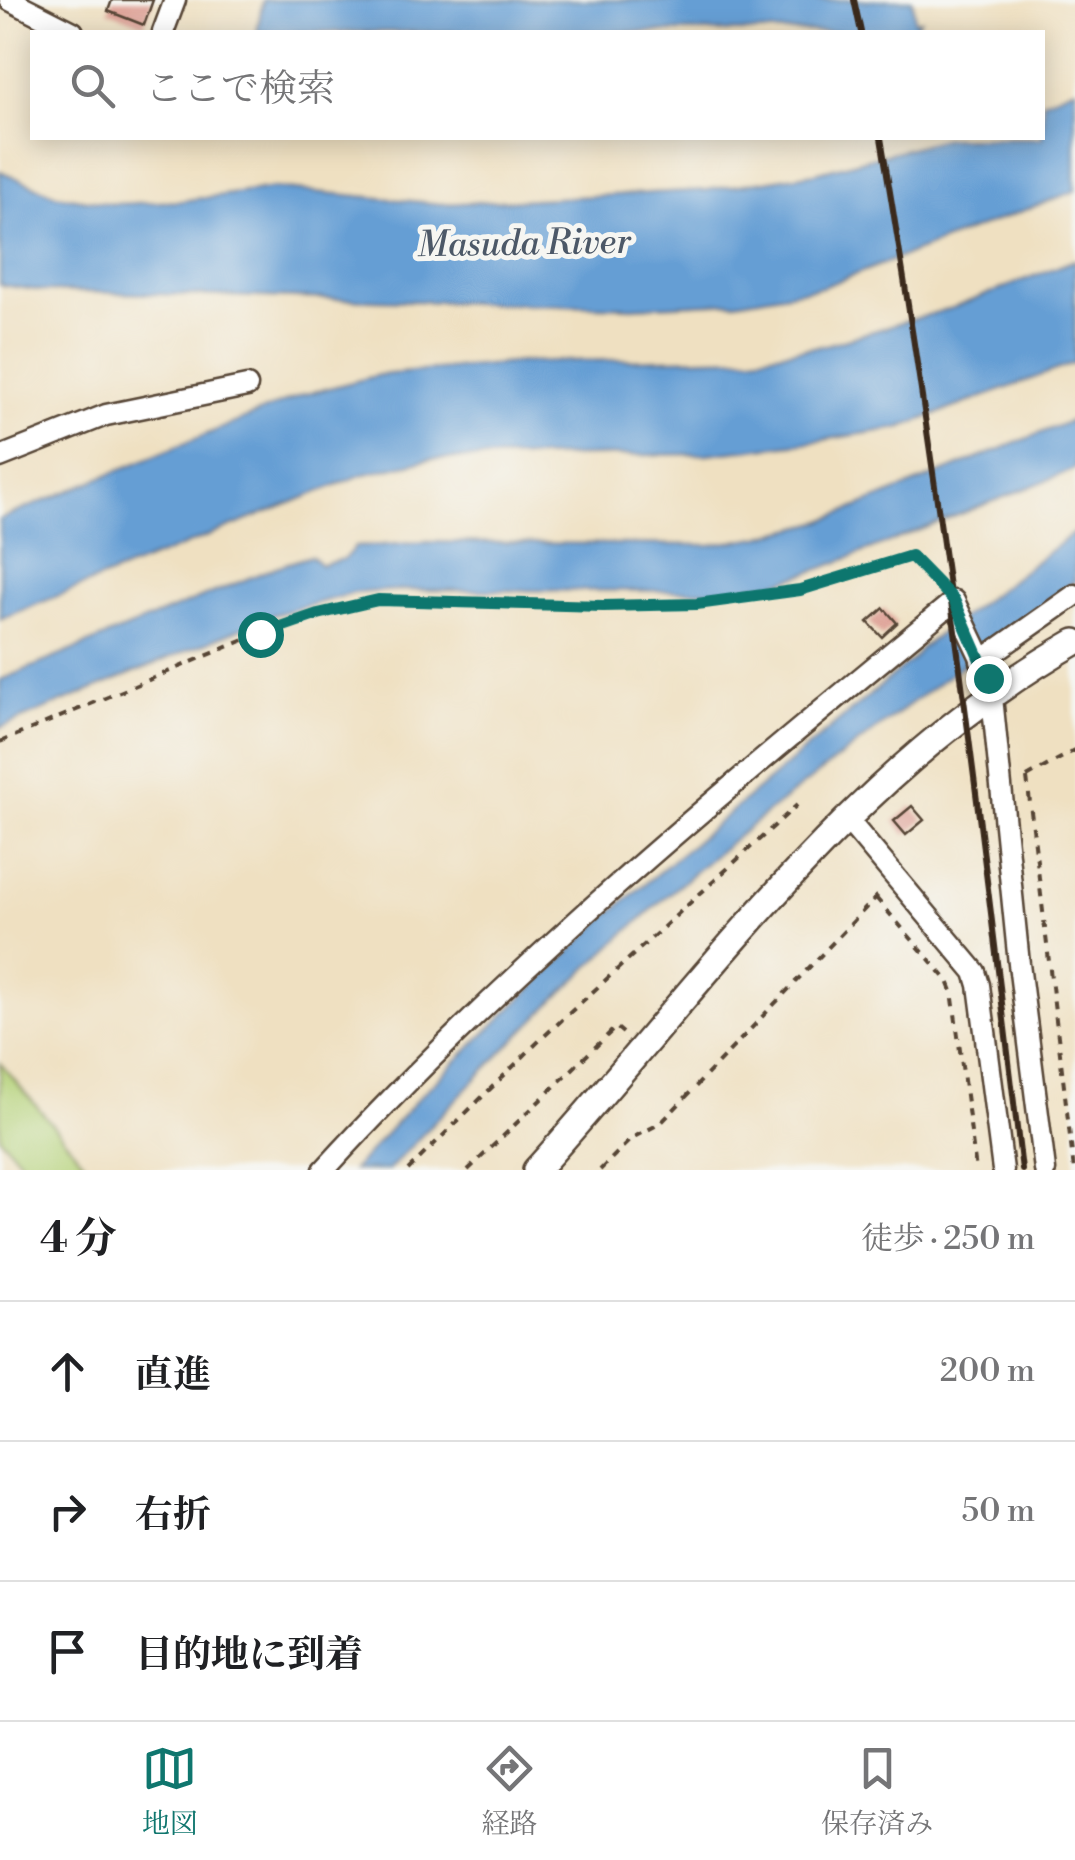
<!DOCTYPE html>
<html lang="ja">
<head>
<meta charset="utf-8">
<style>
	:root { --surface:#fff; --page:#f2f2f2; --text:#202124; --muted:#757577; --line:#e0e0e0; --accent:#0f766e }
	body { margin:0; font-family:"Libre Bodoni","Noto Serif JP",serif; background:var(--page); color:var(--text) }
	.stop { position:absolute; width:30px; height:30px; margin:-22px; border:8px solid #0f766e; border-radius:50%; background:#fff }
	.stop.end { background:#0f766e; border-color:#fff; box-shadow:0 2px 10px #0008 }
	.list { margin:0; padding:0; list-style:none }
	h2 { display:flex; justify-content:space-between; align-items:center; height:130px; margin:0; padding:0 40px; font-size:42px }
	h2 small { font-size:32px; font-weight:400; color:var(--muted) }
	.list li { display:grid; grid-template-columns:65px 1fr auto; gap:30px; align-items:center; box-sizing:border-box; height:140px; padding:0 40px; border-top:2px solid var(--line) }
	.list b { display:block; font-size:38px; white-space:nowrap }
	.list em { font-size:32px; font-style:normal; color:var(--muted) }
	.icon { flex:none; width:55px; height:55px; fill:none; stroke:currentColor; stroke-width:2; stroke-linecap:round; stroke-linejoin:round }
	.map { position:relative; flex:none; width:1075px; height:1170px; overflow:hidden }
	.search { position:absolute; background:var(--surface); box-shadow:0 5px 25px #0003; left:30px; right:30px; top:30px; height:110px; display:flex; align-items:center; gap:25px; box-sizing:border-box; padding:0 35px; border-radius:0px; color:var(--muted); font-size:38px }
	.sheet { height:550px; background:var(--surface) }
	nav { display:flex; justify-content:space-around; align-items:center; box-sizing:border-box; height:140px; border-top:2px solid var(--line); background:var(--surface); font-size:28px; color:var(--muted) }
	nav a { display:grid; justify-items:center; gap:5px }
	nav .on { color:var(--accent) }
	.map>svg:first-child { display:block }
	.green { fill:#b4d177; stroke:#787e4a; stroke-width:2.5 }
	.water { fill:#659ed4; stroke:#506479; stroke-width:2.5 }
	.building { fill:#da9386 }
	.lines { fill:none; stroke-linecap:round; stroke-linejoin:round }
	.minor-casing { stroke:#564536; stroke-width:25 }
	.tertiary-casing { stroke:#564536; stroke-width:30 }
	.path { stroke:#564536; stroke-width:4; stroke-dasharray:8 8; stroke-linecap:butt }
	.minor { stroke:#fff; stroke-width:20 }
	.tertiary { stroke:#fff; stroke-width:25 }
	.rail { stroke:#3b2a1e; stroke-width:6 }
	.route { stroke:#0f766e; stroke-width:12 }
	.labels { text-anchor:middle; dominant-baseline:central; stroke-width:10; stroke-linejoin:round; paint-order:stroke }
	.water-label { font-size:35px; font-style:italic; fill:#4c5867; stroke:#f6f6f2 }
</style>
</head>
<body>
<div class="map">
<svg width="1075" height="1170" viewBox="0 0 1075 1170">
	<rect width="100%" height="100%" fill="#f6f6f2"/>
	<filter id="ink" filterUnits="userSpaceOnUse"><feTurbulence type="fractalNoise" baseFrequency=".01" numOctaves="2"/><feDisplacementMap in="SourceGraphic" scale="20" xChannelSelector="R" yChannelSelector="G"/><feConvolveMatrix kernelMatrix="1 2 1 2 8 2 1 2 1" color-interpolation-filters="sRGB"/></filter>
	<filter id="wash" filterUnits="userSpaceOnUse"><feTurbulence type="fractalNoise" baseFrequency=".0048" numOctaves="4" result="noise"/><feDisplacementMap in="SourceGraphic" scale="40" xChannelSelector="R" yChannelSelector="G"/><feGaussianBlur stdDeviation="2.25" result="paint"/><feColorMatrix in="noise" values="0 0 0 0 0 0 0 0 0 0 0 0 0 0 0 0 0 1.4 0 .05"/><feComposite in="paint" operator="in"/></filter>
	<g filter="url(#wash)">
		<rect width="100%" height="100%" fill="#efe0c1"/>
		<polygon class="green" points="0,1063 91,1170 28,1170 0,1137"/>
		<g class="water">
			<polygon points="263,0 913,0 915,21 920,20 912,32 257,32"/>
			<polygon points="1075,88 1075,191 822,287 736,302 633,307 44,291 0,285 0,171 56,195 114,204 181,201 274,188 443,204 707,190 815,173 946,138 1042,138 1043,101"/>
			<polygon points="1075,260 1075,363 899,428 810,442 708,454 430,459 361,475 0,619 0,519 302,395 379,375 522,362 753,357 826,345 955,307"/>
			<polygon points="1075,419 1075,469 823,568 779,582 715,591 399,590 354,593 273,615 0,728 0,680 276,567 311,556 321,565 344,559 355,547 427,542 710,545 759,537 823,521"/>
			<path d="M1075 532V581C968 662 858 741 753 824 622 928 503 1048 389 1170H353L420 1096 609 914 913 659 920 649Z"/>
		</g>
		<g id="blocks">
			<g class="building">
				<polygon points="112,0 153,0 144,25 108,11"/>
				<polygon points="884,608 897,623 882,637 868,622"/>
				<polygon points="912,806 924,820 906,835 894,821"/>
			</g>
		</g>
	</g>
	<g filter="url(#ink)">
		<use href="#blocks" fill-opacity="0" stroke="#564536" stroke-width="2.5"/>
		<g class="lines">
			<defs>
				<g id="minor">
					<polyline points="10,0 73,32"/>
					<polyline points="163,32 175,0"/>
					<polyline points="0,457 106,415 247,386"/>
					<polyline points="981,661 1075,595"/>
					<polyline points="846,818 975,972 979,985 1003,1170"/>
					<path d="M324 1170C515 961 736 781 954 601L980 656 992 697 1019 964 1045 1170"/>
				</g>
				<path id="tertiary" d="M536 1170C704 984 852 768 1075 642"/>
			</defs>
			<use href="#minor" class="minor-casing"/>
			<use href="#tertiary" class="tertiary-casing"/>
			<g class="path">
				<polyline points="0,742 261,633 319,614 378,600 603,606 697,604 800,590 911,555 941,586"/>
				<polyline points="1027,777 1075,750"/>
				<polyline points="1027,778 1074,1170"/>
				<polyline points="876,898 948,981 952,991 976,1170"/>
				<polyline points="408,1170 540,1040 797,805"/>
				<polyline points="468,1170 616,1027 623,1033"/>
				<polyline points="600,1170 632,1138 661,1123 883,890"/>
			</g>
			<use href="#minor" class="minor"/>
			<use href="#tertiary" class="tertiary"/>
			<g class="rail">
				<polyline points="854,0 861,32"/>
				<path d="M881 138C939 480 981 825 1022 1170"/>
			</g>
		</g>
	</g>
	<g class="lines" filter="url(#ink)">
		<polyline class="route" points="260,634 318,614 378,600 603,606 697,604 800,590 911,556 954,600 988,678"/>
	</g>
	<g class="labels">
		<g class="water-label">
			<text transform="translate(524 244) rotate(-1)">Masuda River</text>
		</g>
	</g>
</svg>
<div class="stop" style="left:260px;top:634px"></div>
<div class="stop end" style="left:988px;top:678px"></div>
<div class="search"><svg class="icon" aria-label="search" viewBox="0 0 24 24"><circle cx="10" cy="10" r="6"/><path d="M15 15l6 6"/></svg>ここで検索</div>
</div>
<section class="sheet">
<h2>4 分<small>徒歩 · 250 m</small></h2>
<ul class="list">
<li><svg class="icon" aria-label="ahead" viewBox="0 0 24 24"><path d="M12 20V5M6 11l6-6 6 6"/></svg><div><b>直進</b></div><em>200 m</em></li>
<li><svg class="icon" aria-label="right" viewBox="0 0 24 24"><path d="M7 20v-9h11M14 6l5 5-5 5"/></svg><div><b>右折</b></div><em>50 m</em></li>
<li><svg class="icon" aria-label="arrive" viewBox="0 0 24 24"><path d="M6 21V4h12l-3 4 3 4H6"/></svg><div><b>目的地に到着</b></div></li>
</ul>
</section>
<nav>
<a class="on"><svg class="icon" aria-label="map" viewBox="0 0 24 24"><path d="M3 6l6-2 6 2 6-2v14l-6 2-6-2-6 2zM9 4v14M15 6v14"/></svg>地図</a>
<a><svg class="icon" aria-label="directions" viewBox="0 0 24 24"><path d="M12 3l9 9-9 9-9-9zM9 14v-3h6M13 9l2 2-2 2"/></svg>経路</a>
<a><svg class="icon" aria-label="saved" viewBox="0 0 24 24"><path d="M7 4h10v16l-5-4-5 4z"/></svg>保存済み</a>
</nav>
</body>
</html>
